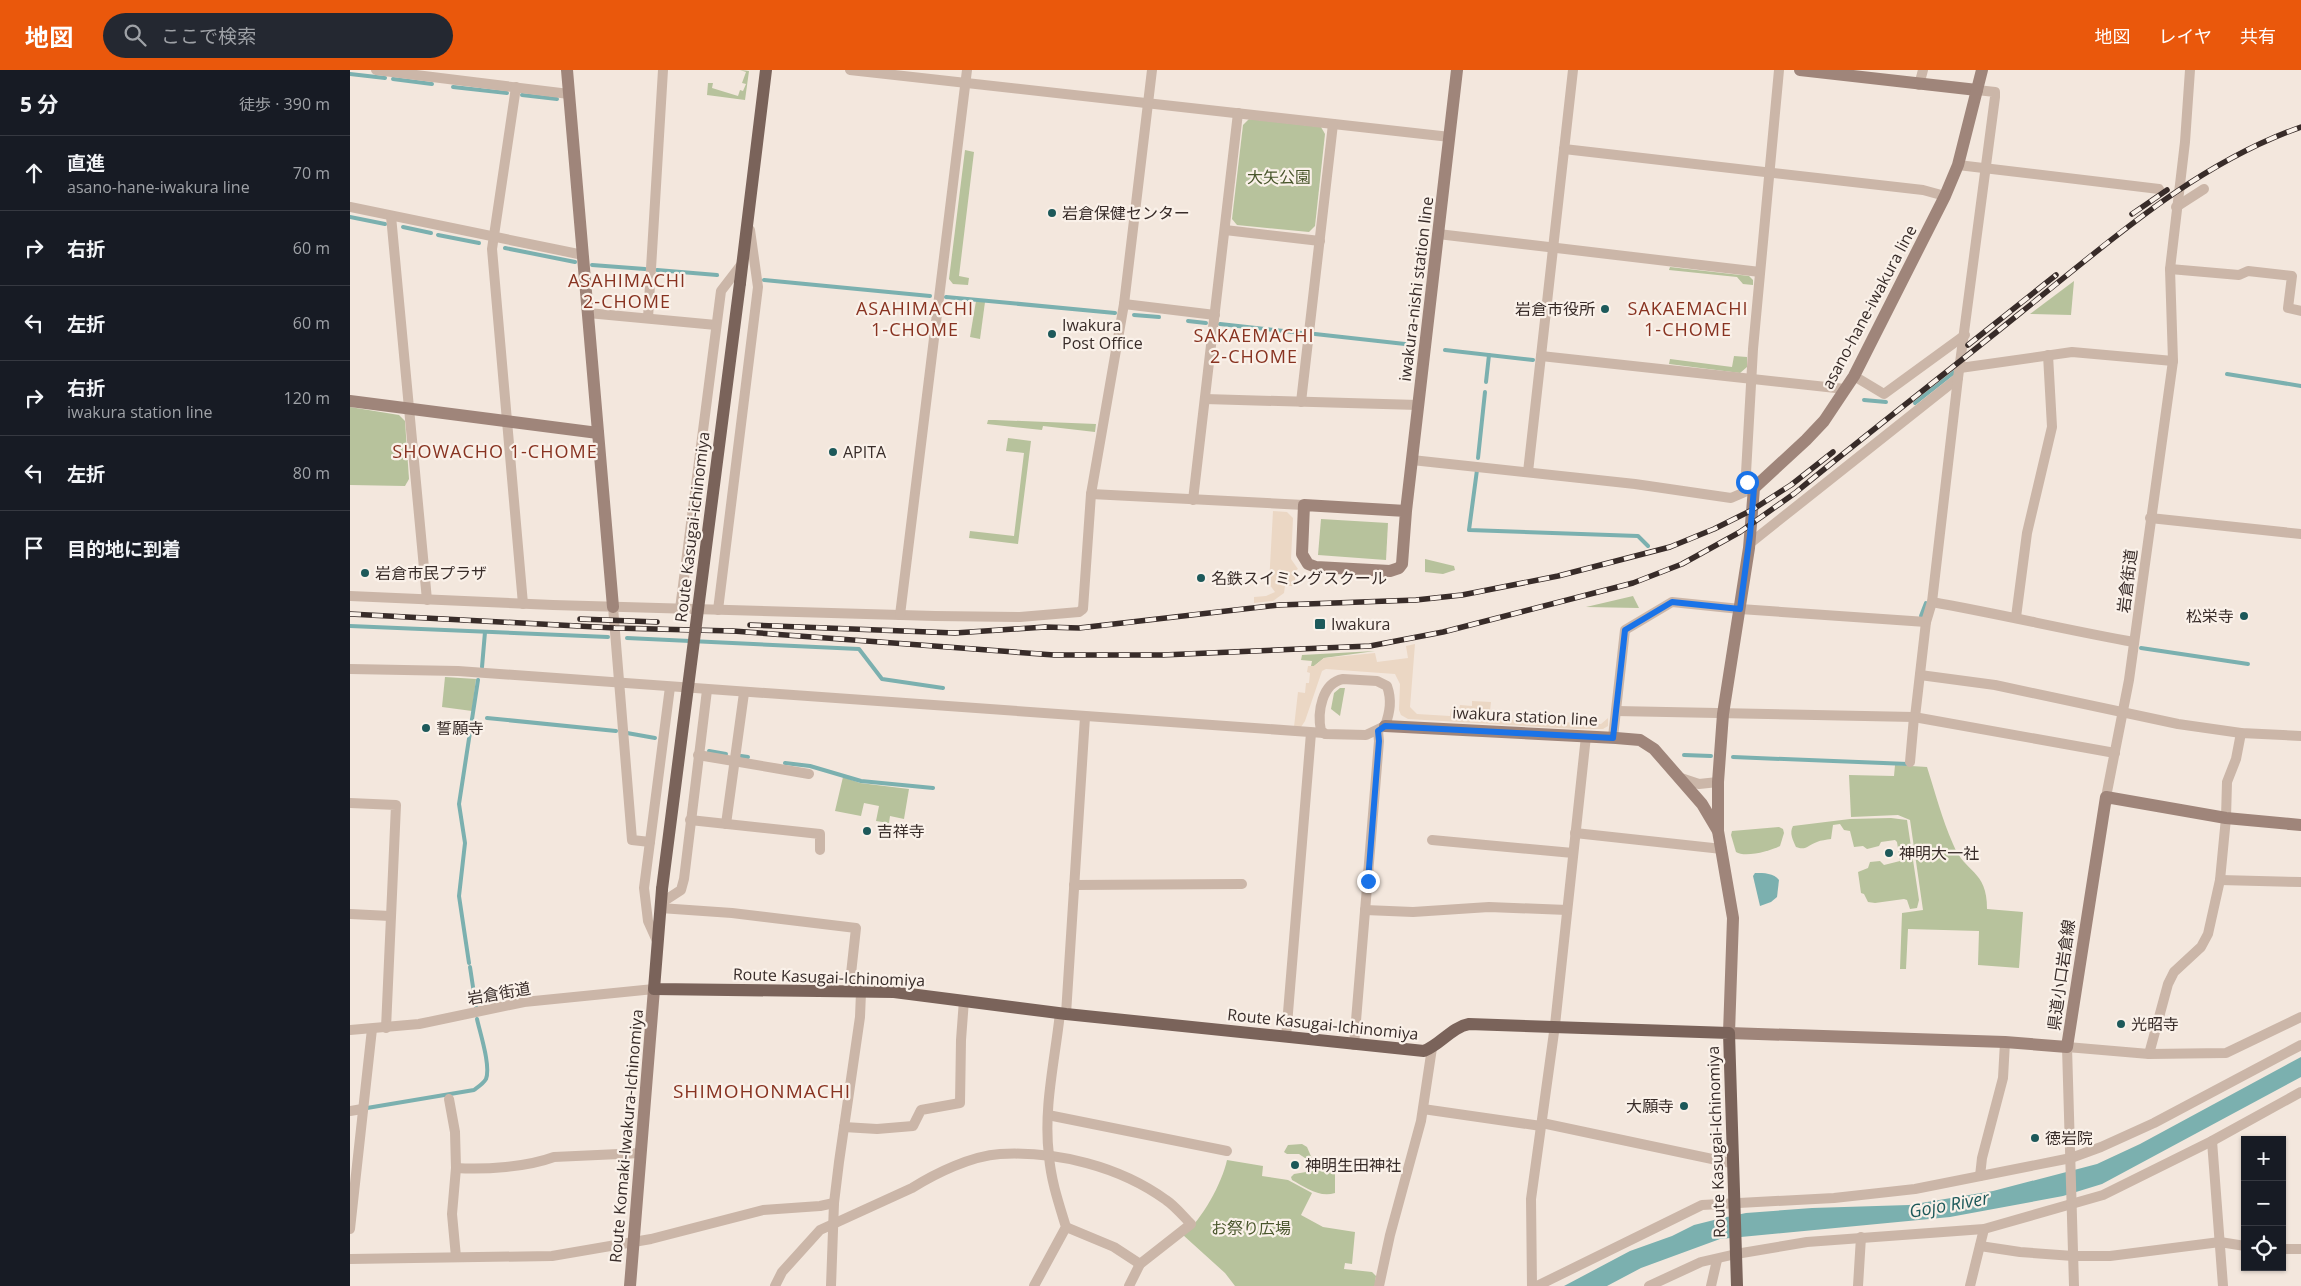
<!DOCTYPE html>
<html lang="ja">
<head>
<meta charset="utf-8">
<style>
	:root { --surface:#171b24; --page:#242831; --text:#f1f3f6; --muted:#9ea1a6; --line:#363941; --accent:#ea580c }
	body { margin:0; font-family:"Open Sans","Noto Sans JP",sans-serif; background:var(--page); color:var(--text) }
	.controls { position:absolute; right:15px; bottom:15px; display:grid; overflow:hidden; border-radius:0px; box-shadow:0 1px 4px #0004 }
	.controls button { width:45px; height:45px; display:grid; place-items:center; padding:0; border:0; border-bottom:1px solid var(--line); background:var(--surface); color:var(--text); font:25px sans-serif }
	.stop { position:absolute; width:15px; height:15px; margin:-11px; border:4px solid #1a73e8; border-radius:50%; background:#fff }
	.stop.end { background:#1a73e8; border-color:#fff; box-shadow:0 1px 5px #0008 }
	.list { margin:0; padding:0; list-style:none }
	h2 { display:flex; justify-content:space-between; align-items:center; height:65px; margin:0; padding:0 20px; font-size:21px }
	h2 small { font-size:16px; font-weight:400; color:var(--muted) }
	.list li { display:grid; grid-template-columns:32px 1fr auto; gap:15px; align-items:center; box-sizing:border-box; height:75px; padding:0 20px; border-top:1px solid var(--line) }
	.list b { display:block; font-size:19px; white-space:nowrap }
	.list p { margin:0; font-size:16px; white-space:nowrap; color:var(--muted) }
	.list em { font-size:16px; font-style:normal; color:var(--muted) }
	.icon { flex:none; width:28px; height:28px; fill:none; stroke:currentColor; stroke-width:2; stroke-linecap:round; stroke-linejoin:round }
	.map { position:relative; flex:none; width:1951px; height:1216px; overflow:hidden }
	header { display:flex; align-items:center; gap:30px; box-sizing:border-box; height:70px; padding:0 25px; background:var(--accent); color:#fff }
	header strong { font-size:24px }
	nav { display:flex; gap:28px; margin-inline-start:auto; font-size:18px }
	.search { width:350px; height:45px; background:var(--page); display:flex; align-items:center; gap:12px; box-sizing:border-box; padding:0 18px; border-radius:28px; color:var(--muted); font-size:19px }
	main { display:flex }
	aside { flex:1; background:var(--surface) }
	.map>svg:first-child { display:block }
	.green { fill:#b7c29c }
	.plaza { fill:#ebd7c4 }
	.water { fill:#7bb0af }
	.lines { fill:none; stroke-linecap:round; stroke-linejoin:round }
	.stream { stroke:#7bb0af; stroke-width:4 }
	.street { stroke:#cbb6a8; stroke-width:10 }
	.secondary { stroke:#9f857a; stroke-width:12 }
	.primary { stroke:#7a635a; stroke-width:12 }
	.rail-casing { stroke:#382c29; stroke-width:5.5 }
	.rail { stroke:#faf1e9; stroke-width:4; stroke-dasharray:11; stroke-linecap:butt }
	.primary-bridge { stroke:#7a635a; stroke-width:12 }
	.route { stroke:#1a73e8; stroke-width:6 }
	.poi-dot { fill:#1d595a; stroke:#faf1e9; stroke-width:2 }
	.labels { text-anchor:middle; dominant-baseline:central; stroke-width:4.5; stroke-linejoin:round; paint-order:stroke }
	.park-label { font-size:16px; fill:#49562c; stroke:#faf1e9 }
	.poi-label { font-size:16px; fill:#382c29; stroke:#faf1e9; text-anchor:start }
	.street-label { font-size:16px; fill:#382c29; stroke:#faf1e9 }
	.neighbourhood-label { font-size:18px; letter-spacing:1px; fill:#883321; stroke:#faf1e9 }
	.water-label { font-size:18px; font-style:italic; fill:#1d595a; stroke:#faf1e9 }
	.quarter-label { font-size:19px; letter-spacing:1px; fill:#883321; stroke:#faf1e9 }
</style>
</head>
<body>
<header>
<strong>地図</strong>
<div class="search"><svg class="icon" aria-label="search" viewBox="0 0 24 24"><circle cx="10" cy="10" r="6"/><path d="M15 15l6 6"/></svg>ここで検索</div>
<nav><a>地図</a><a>レイヤ</a><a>共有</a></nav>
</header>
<main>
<aside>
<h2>5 分<small>徒歩 · 390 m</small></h2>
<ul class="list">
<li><svg class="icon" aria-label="ahead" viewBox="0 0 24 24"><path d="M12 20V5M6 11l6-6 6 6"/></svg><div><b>直進</b><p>asano-hane-iwakura line</p></div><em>70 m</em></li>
<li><svg class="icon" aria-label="right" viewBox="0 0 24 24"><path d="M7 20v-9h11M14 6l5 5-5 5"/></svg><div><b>右折</b></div><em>60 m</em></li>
<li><svg class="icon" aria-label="left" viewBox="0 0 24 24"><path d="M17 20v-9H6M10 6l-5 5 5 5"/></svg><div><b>左折</b></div><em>60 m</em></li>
<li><svg class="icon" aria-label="right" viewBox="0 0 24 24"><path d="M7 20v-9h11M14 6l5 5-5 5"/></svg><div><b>右折</b><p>iwakura station line</p></div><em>120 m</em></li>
<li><svg class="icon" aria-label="left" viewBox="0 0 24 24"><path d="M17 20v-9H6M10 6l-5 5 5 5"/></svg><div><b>左折</b></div><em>80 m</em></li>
<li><svg class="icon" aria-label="arrive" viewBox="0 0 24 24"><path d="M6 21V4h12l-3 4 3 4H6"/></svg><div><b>目的地に到着</b></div></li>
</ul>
</aside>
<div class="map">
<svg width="1951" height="1216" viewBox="0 0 1951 1216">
	<rect width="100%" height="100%" fill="#f3e7dd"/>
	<g class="green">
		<polygon points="390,0 399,1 395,30 357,25 358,13 363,13 362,18 388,26 390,20 393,21 396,14 392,13 396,2"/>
		<polygon points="899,49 971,57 975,64 965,156 959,162 887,155 882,149 893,55"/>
		<polygon points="615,80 624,82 609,206 619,208 618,215 603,214 599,209"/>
		<polygon points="1320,197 1399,206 1403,210 1403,215 1393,214 1387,207 1319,200"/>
		<polygon points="1724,211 1721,245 1680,244"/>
		<polygon points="626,231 635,232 630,269 620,267"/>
		<polygon points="1384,286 1397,287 1397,297 1390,303 1319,294 1320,289 1382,297"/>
		<polygon points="0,337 49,345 55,351 59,409 55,416 0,415"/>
		<polygon points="638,350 645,350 746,354 745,362 693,356 692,360 637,354"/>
		<polygon points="658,368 681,371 668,474 619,468 620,461 664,466 674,383 656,381"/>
		<polygon points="971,449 1038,453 1036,490 968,485"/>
		<polygon points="1075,489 1104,496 1105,500 1093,504 1075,502"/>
		<polygon points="1283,526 1289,538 1236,537"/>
		<polygon points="1025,581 974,588 964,596 961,596 962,591 951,590 952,585"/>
		<polygon points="95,607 126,609 122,641 92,637"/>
		<polygon points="990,618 995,618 990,646 981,639 984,623"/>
		<path d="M1545 695 1577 697C1585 722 1592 749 1603 774 1615 804 1637 799 1637 839L1673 842 1669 898 1628 895 1629 861 1558 859 1556 899H1550L1552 843 1573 840 1560 750 1548 745 1501 747 1499 705 1544 706Z"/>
		<polygon points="493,707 510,713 559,719 554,749 540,746 539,753 526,751 529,736 514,733 511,746 485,741"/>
		<path d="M1541 748 1557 750 1569 830 1567 838 1560 839 1557 830 1554 829 1525 833 1518 832 1514 824 1511 823 1508 802 1518 798 1520 792 1530 791 1534 795 1550 791 1547 772 1545 770 1531 772 1529 776 1517 779 1513 776 1504 777 1500 761 1494 760 1490 754 1483 755 1481 769C1476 770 1471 770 1467 772 1458 775 1456 781 1446 777 1443 770 1439 763 1443 756L1500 749Z"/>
		<path d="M1429 757 1433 759 1434 763 1430 776C1420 781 1395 788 1386 782L1381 765 1382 761Z"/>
		<path d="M952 1074 957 1077 963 1091 985 1102V1123C969 1128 955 1117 942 1110L941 1107 944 1104 956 1102 958 1090 949 1084H937L934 1082 938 1075Z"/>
		<path d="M877 1090 913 1096 912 1106 938 1110 962 1123 951 1145 973 1157 1005 1162 1002 1194 995 1193 994 1199 1022 1202 1026 1206 1025 1216H885L875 1203 833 1165C852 1150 872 1113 877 1090Z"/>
	</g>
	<g class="plaza">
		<polygon points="923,441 937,442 943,448 941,489 948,499 945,501 945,516 935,516 934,523 923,531 904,533 904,527 916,526 925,522 919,514"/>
		<polygon points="1065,574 1060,637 1067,644 1100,646 1101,639 1109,639 1110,635 1122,636 1122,631 1141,632 1140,641 1146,641 1146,649 1251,654 1258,648 1258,656 1253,659 1226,659 1058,649 1051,645 1049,640 1050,614 1045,604 976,599 972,601 955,651 951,657 944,657 948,622 955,623 956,613 959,613 960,603 957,602 958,596 964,596 974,588 1025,583 1027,592 1058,588 1056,576"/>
	</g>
	<g class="water">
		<path d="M1405 803C1414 803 1424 803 1429 810L1427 827 1421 832 1410 836 1403 806Z"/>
		<polygon points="1951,987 1951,1007 1752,1114 1713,1126 1600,1147 1370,1169 1291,1198 1257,1216 1214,1216 1280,1181 1322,1166 1344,1155 1372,1148 1396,1143 1462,1138 1559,1135 1643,1121 1747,1094 1790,1074"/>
	</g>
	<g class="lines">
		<g class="stream">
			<polyline points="0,4 35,8"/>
			<polyline points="43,9 82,14"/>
			<polyline points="103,17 157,23"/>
			<polyline points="172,25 207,29"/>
			<polyline points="0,147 35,154"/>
			<polyline points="53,157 81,163"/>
			<polyline points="88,165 129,173"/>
			<polyline points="155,178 225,192"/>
			<polyline points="242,195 295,199"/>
			<polyline points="307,200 367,205"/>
			<polyline points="414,210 580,226"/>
			<polyline points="596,227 765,243"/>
			<polyline points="784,245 809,247"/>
			<polyline points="838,251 856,253"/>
			<polyline points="870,254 952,263"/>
			<polyline points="965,264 1055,274"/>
			<polyline points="1095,280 1183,290"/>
			<polyline points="1877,304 1951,316"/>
			<polyline points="1136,312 1139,285"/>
			<polyline points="1514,330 1536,332"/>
			<polyline points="1565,333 1607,300"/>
			<polyline points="1128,388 1135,322"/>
			<polyline points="1127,400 1119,460 1288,466 1298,476"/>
			<polyline points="1571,546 1576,533"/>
			<polyline points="0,556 258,567"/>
			<polyline points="277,568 509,579 532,609 593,618"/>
			<polyline points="1791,578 1898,594"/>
			<polyline points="132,597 135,562"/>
			<polyline points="137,648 266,661"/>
			<polyline points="277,663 305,668"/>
			<polyline points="359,681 376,684"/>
			<polyline points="1334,685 1361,686"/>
			<polyline points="391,686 398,687"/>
			<polyline points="1383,687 1558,694"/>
			<polyline points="435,693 460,696 511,711 583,718"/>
			<polyline points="119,893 109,826 115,773 109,734 128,610"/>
			<polyline points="120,897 126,937"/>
			<path d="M17 1038 124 1020C128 1017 133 1014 136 1009 141 996 130 963 127 949"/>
		</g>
		<g class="street">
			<polyline points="26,0 219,24"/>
			<polyline points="500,0 1100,67"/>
			<polyline points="1569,15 1573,0"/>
			<polyline points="166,17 142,179 173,534"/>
			<polyline points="1214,79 1573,120 1595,126"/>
			<polyline points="1608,95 1809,119"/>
			<polyline points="0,137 233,185"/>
			<polyline points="1826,137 1854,119"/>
			<polyline points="41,146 77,530"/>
			<polyline points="875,160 970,171"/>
			<polyline points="1088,164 1410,202"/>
			<polyline points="1820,199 1889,205 1898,201 1942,206 1938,238 1951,241"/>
			<polyline points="774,234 865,245"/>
			<polyline points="238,243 366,255"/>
			<polyline points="298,248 313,0"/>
			<polyline points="1191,286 1495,319"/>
			<polyline points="1610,298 1722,282 1823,291"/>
			<polyline points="1504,306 1534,324 1615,265"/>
			<polyline points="855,329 1068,335"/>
			<polyline points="951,332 983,54"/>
			<polyline points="1062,390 1285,414 1381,428 1404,418 1397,412 1396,403 1403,279 1429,0"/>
			<polyline points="1178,402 1223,0"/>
			<polyline points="741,424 954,435"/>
			<polyline points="843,430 888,43"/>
			<polyline points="1800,448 1951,464"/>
			<polyline points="1399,474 1608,308"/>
			<polyline points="0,526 203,535 585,546 670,547 729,542 733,539 741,424 774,234 802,0"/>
			<path d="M1582 532C1650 544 1717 560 1784 572"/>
			<polyline points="263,537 282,770 300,772"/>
			<polyline points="330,539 371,221 391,195"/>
			<polyline points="368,540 408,217 400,160"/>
			<polyline points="550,545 617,0"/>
			<polyline points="1666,547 1677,463 1702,357 1698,285"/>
			<polyline points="0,599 108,601 974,663"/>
			<polyline points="1570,605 1645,615 1828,654 1891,663 1951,666"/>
			<path d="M993 609 1027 611 1037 616C1042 630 1040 642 1035 656L1016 665 975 664 971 661C967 642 972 613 993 609Z"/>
			<polyline points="1266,641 1564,647 1765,683"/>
			<polyline points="1565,647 1576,552 1582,532 1608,308 1645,27 1645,22 1627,20"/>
			<polyline points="1263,667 1275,560 1322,532 1390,539 1576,552"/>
			<polyline points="348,685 459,704"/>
			<polyline points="1560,692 1564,647"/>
			<polyline points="1331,708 1349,714 1368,712"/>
			<polyline points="1756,727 1779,610 1823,291 1820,199 1835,72 1840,0"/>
			<polyline points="0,733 46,735 36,958"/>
			<polyline points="340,750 470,764 470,780"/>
			<polyline points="376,754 394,623"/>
			<polyline points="1225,763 1372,779"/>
			<polyline points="1082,770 1223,783"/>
			<polyline points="1870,810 1951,812"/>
			<polyline points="724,815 892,814"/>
			<polyline points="311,833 331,820 334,809 357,620"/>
			<polyline points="310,838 382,843 506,858 499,922"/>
			<polyline points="1015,840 1063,842 1139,837 1217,840"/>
			<polyline points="0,844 40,846"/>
			<polyline points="307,871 298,851 294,818 320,617"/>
			<polyline points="716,944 735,647"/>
			<polyline points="0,960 69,954 174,932 304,919"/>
			<polyline points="936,967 961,663"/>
			<polyline points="1004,975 1029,671 1028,661"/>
			<polyline points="1799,984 1818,914 1824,902 1851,877 1858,864 1870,810 1876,748 1877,712 1886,689 1891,663"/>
			<polyline points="99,1029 105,1062 106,1098 102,1144 106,1187"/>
			<polyline points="1073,1039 1191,1056"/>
			<polyline points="0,1041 12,1039"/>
			<polyline points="698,1045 877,1081"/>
			<polyline points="1192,1053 1381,1093"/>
			<polyline points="494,1057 527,1059 563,1056 571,1040 610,1033 611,970 614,930"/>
			<polyline points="1862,1071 1873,1216"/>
			<path d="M106 1098C135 1100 177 1097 204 1087L291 1083"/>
			<polyline points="1630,1106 1632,1088 1653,1008 1655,972"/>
			<polyline points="716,1157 764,1177 790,1194"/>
			<polyline points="0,1159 22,959"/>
			<polyline points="1630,1176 1670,1182 1723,1186 1760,1186 1870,1172 1895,1176"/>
			<polyline points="1932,1179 1951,1179"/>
			<polyline points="0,1189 202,1186 301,1169 413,1140 470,1136 484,1133"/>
			<path d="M425 1216 432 1202 470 1160 562 1118C586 1103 621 1086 650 1084 707 1081 769 1096 816 1130 825 1136 833 1146 841 1154L790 1194 779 1216"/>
			<polyline points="481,1216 484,1133 489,1092 510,947 511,922"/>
			<path d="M684 1216 716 1157C709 1134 701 1111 699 1086 693 1039 705 990 710 943"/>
			<polyline points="1029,1216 1040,1165 1071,1051 1082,978"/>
			<polyline points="1182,1216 1181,1129 1205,955 1236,666"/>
			<polyline points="1187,1216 1352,1135 1484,1128 1565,1119 1721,1088 1751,1077 1804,1053 1951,975"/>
			<polyline points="1299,1216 1351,1192 1386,1184 1457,1172 1634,1159 1753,1125 1862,1071 1951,1022"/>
			<polyline points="1361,1216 1367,1190"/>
			<polyline points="1508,1216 1511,1167"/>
			<polyline points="1620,1216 1634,1159"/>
			<polyline points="1724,1216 1717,977 1799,984 1876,983 1951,947"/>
		</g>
		<g class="secondary">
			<polyline points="217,0 263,537"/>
			<polyline points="1450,0 1627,20"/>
			<polyline points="0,331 248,363"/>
			<polyline points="1056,441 954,435 952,484 958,494 966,497 1040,501 1049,498 1052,494 1056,441 1107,0"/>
			<polyline points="1035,656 1266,668 1290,670 1304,679 1352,734 1368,761 1383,848 1379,963 1655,972 1717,977 1756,727 1876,748 1951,755"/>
			<polyline points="1368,761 1368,712 1373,644 1399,478 1404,418 1456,370 1474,351 1504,306 1595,126 1608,95 1632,0"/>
			<polyline points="280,1216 304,919"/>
		</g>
		<g class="primary">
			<polyline points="390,213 416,0"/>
			<path d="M312 819 304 919 544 922 716 944 1074 981C1091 974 1102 957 1119 954L1379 963 1387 1216"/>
		</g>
		<defs>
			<g id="rail">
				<polyline points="1782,144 1817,120"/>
				<polyline points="1618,275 1706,205"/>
				<path d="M0 544 265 558 383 561 704 585H813L1020 576 1093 562 1283 513 1332 494 1390 462 1445 423C1519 362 1595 304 1669 244 1757 174 1843 95 1951 57"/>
				<polyline points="230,549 307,552"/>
				<polyline points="400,555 605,563 695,557 729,558 929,535 1066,530 1112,525 1208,506 1320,477 1364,459 1402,440 1441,415 1483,382"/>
			</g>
		</defs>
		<use href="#rail" class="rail-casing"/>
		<use href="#rail" class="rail"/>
		<polyline class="primary-bridge" points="312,819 390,213"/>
	</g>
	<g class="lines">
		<polyline class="route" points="1018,811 1029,671 1028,661 1035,656 1263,668 1275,560 1322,532 1390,539 1400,465 1404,418 1397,412"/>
	</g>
	<g class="poi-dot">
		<circle cx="702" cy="143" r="5"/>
		<circle cx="1255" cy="239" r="5"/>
		<circle cx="702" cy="264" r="5"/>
		<circle cx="483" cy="382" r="5"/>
		<circle cx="15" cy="503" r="5"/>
		<circle cx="851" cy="508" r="5"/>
		<circle cx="1894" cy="546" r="5"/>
		<rect x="964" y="548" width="12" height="12" rx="2.5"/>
		<circle cx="76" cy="658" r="5"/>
		<circle cx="517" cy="761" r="5"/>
		<circle cx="1539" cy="783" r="5"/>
		<circle cx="1771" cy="954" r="5"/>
		<circle cx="1334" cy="1036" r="5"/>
		<circle cx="1685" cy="1068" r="5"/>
		<circle cx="945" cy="1095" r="5"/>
	</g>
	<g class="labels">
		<g class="park-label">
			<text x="929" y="107">大矢公園</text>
			<text x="901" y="1158">お祭り広場</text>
		</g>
		<g class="poi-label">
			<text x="712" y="143">岩倉保健センター</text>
			<text x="1245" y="239" text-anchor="end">岩倉市役所</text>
			<text x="712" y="255">Iwakura<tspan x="712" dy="18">Post Office</tspan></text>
			<text x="493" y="382">APITA</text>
			<text x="25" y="503">岩倉市民プラザ</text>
			<text x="861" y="508">名鉄スイミングスクール</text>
			<text x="1884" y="546" text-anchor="end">松栄寺</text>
			<text x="981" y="554">Iwakura</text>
			<text x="86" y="658">誓願寺</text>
			<text x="527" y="761">吉祥寺</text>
			<text x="1549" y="783">神明大一社</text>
			<text x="1781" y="954">光昭寺</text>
			<text x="1324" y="1036" text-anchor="end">大願寺</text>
			<text x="1695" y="1068">徳岩院</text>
			<text x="955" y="1095">神明生田神社</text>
		</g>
		<g class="street-label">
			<text transform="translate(1066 219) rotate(-83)">iwakura-nishi station line</text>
			<text transform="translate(1519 237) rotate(-62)">asano-hane-iwakura line</text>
			<text transform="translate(342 457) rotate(-83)">Route Kasugai-ichinomiya</text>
			<text transform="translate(1777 511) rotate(-83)">岩倉街道</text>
			<text transform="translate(1175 646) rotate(3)">iwakura station line</text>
			<text transform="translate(1711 905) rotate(-82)">県道小口岩倉線</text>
			<text transform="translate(479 907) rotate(2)">Route Kasugai-Ichinomiya</text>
			<text transform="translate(149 923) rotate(-10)">岩倉街道</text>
			<text transform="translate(973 954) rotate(6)">Route Kasugai-Ichinomiya</text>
			<text transform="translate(276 1066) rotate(-85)">Route Komaki-Iwakura-Ichinomiya</text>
			<text transform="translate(1366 1072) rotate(-92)">Route Kasugai-Ichinomiya</text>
		</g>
		<g class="neighbourhood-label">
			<text x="277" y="210">ASAHIMACHI<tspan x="277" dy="21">2-CHOME</tspan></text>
			<text x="565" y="238">ASAHIMACHI<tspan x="565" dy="21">1-CHOME</tspan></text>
			<text x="1338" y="238">SAKAEMACHI<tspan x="1338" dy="21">1-CHOME</tspan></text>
			<text x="904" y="265">SAKAEMACHI<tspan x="904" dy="21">2-CHOME</tspan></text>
			<text x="145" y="381">SHOWACHO 1-CHOME</text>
		</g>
		<g class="water-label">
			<text transform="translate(1599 1134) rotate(-10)">Gojo River</text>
		</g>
		<g class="quarter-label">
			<text x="412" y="1021">SHIMOHONMACHI</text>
		</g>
	</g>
</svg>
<div class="controls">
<button>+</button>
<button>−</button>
<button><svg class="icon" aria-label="locate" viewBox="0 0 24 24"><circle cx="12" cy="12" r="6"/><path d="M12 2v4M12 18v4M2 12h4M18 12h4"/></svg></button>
</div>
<div class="stop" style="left:1397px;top:412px"></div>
<div class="stop end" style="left:1018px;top:811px"></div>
</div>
</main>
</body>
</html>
